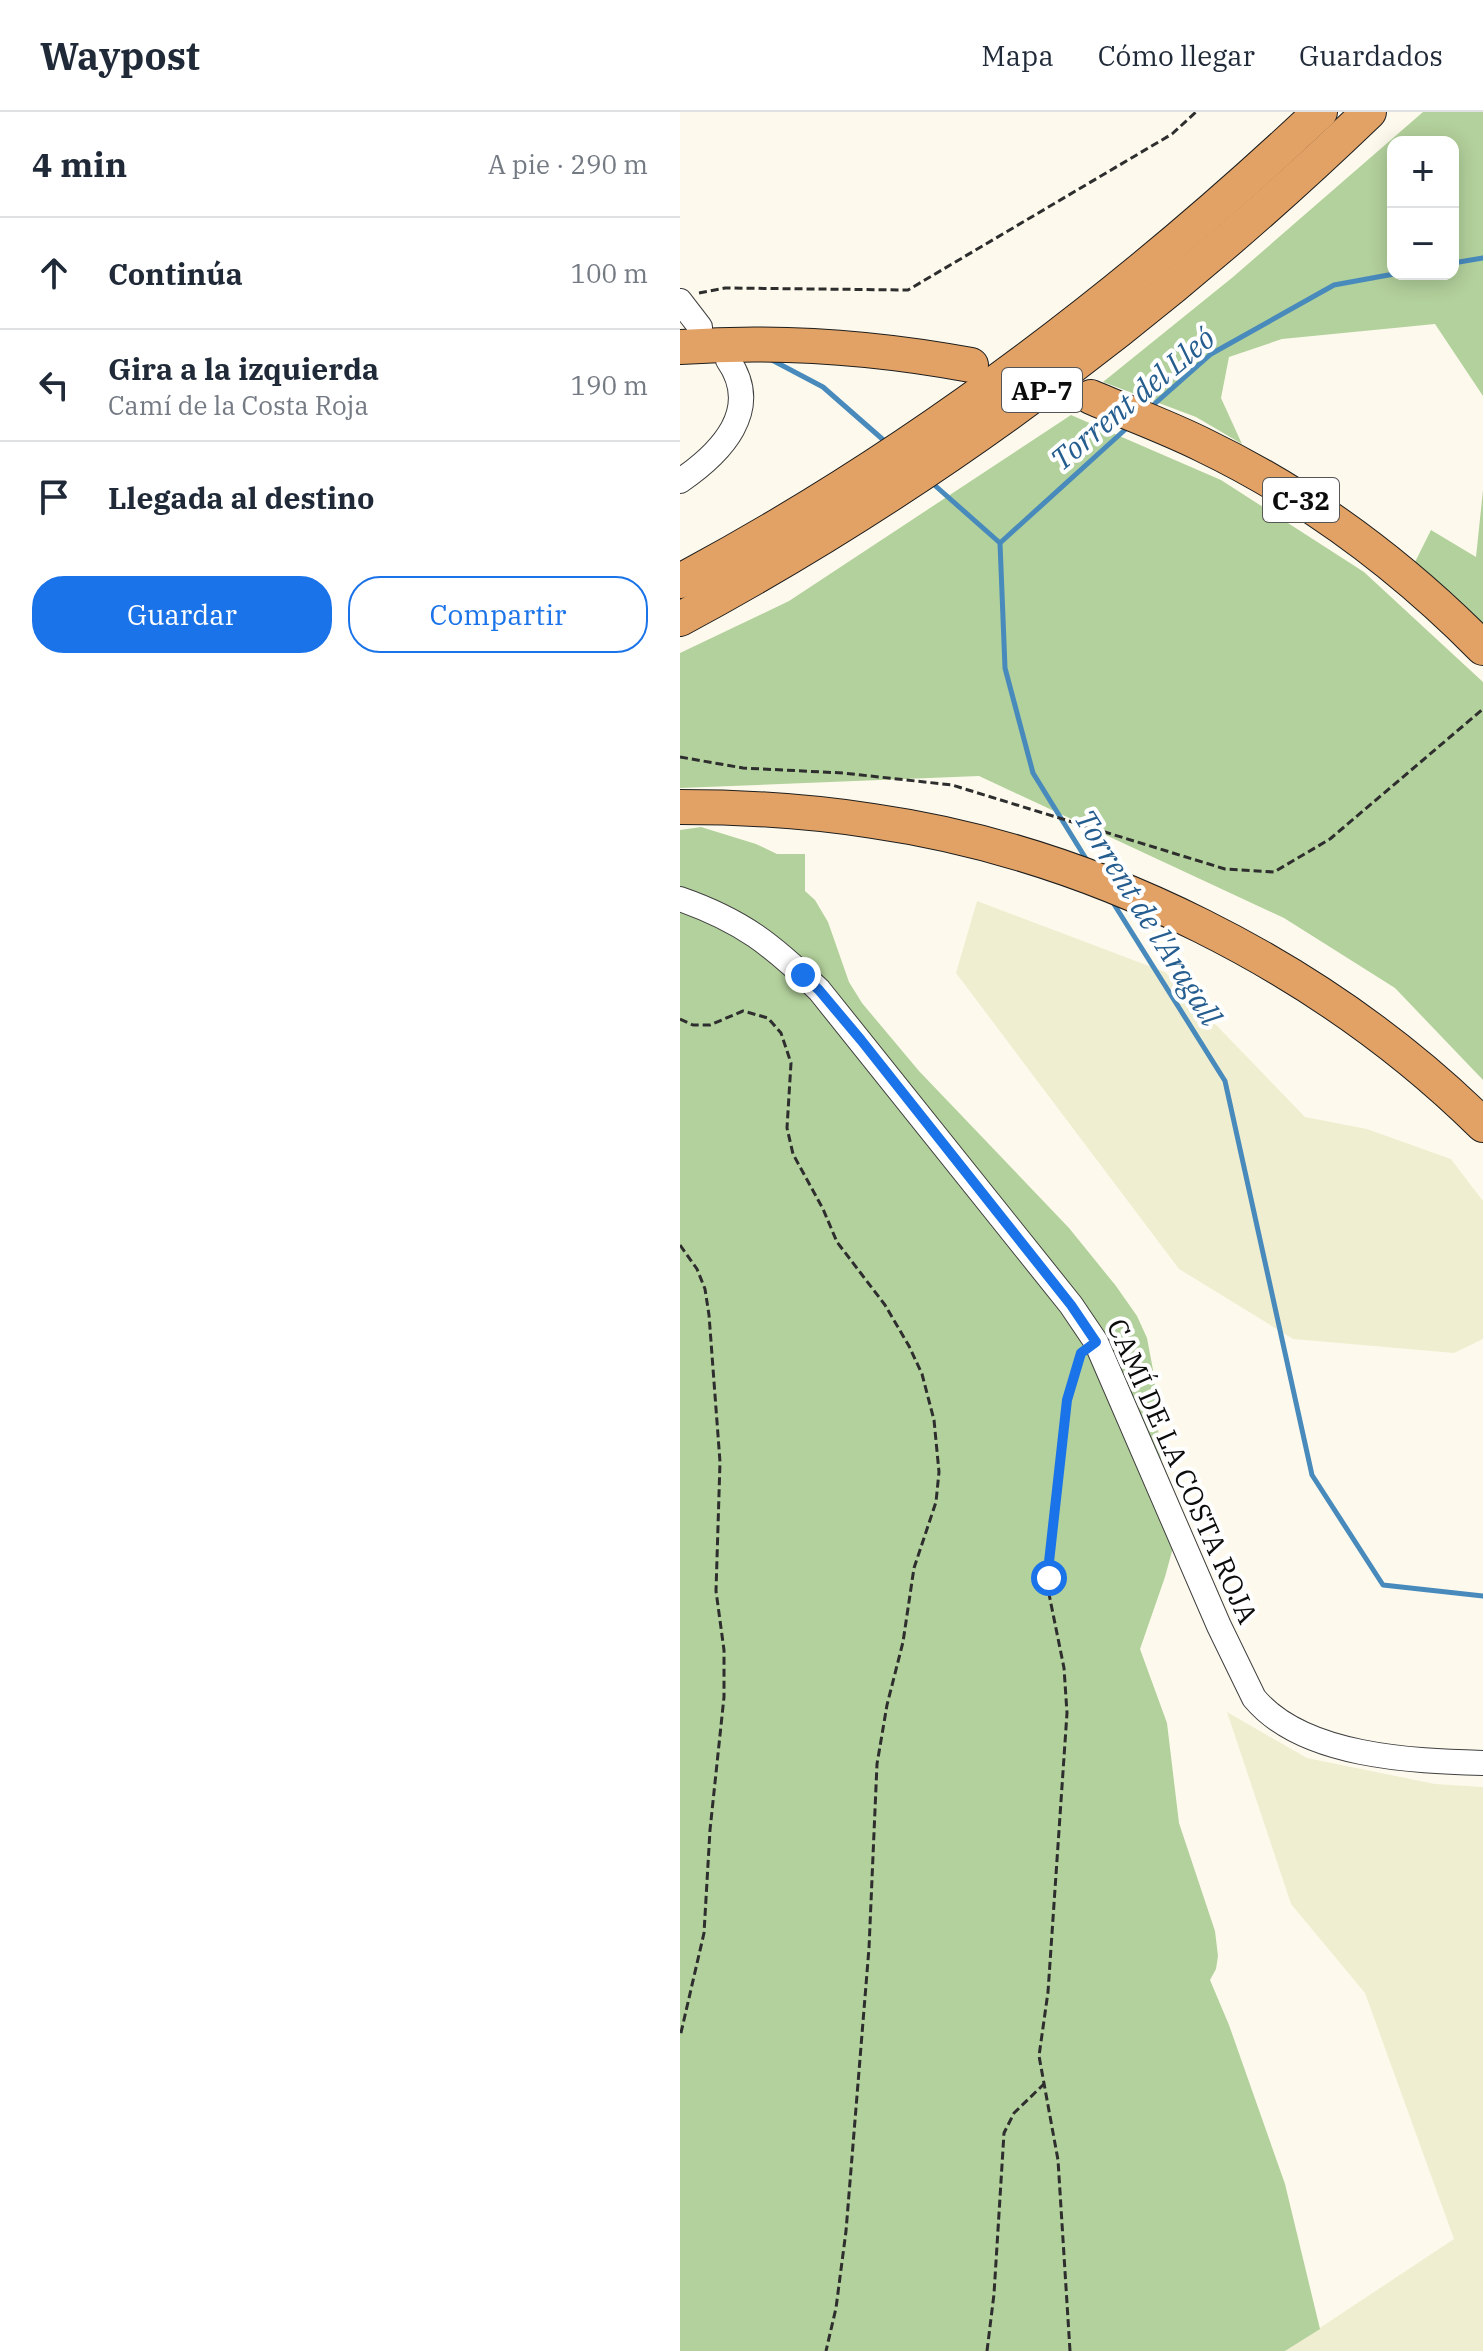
<!DOCTYPE html>
<html lang="es">
<head>
<meta charset="utf-8">
<style>
	:root { --surface:#fff; --page:#f2f2f3; --text:#1f2937; --muted:#747a83; --line:#e0e1e3; --accent:#1a73e8 }
	body { margin:0; font-family:"IBM Plex Serif",serif; background:var(--page); color:var(--text) }
	.controls { position:absolute; right:24px; top:24px; display:grid; overflow:hidden; border-radius:16px; box-shadow:0 4px 20px #0003 }
	.controls button { width:72px; height:72px; display:grid; place-items:center; padding:0; border:0; border-bottom:2px solid var(--line); background:var(--surface); color:var(--text); font:40px sans-serif }
	.stop { position:absolute; width:24px; height:24px; margin:-18px; border:6px solid #1a73e8; border-radius:50%; background:#fff }
	.stop.end { background:#1a73e8; border-color:#fff; box-shadow:0 2px 8px #0008 }
	.list { margin:0; padding:0; list-style:none }
	h2 { display:flex; justify-content:space-between; align-items:center; height:104px; margin:0; padding:0 32px; font-size:34px }
	h2 small { font-size:26px; font-weight:400; color:var(--muted) }
	.list li { display:grid; grid-template-columns:52px 1fr auto; gap:24px; align-items:center; box-sizing:border-box; height:112px; padding:0 32px; border-top:2px solid var(--line) }
	.list b { display:block; font-size:30px; white-space:nowrap }
	.list p { margin:0; font-size:26px; white-space:nowrap; color:var(--muted) }
	.list em { font-size:26px; font-style:normal; color:var(--muted) }
	.actions { display:flex; gap:16px; padding:24px 32px }
	.actions a { flex:1; padding:18px 0; border:2px solid var(--accent); border-radius:32px; text-align:center; font-size:28px; color:var(--accent) }
	.actions .main { background:var(--accent); color:#fff }
	.icon { flex:none; width:44px; height:44px; fill:none; stroke:currentColor; stroke-width:2; stroke-linecap:round; stroke-linejoin:round }
	.map { position:relative; flex:none; width:803px; height:2239px; overflow:hidden }
	header { display:flex; align-items:center; gap:48px; box-sizing:border-box; height:112px; padding:0 40px; background:var(--surface); border-bottom:2px solid var(--line) }
	header strong { font-size:38px }
	nav { display:flex; gap:44px; margin-inline-start:auto; font-size:28px }
	main { display:flex }
	aside { flex:1; background:var(--surface) }
	.map>svg:first-child { display:block }
	.farmland { fill:#f0eed0 }
	.forest { fill:#b3d19c; fill-rule:evenodd }
	.lines { fill:none; stroke-linecap:round; stroke-linejoin:round }
	.stream { stroke:#488abc; stroke-width:5 }
	.minor-casing { stroke:#3f3f3f; stroke-width:26 }
	.highway-casing { stroke:#1d1d1d; stroke-width:36 }
	.path { stroke:#2e2e2e; stroke-width:3; stroke-dasharray:8 4; stroke-linecap:butt }
	.minor { stroke:#fff; stroke-width:24 }
	.highway { stroke:#e2a265; stroke-width:34 }
	.route { stroke:#1a73e8; stroke-width:10 }
	.labels { text-anchor:middle; dominant-baseline:central; stroke-width:8; stroke-linejoin:round; paint-order:stroke }
	.shield { fill:#fff; stroke:#555; stroke-width:2 }
	.shield-label { font-size:26px; font-weight:bold; fill:#0c0c0c }
	.street-label { font-size:28px; fill:#0c0c0c; stroke:#fff }
	.water-label { font-size:30px; font-style:italic; fill:#255d8e; stroke:#fff }
</style>
</head>
<body>
<header>
<strong>Waypost</strong>
<nav><a>Mapa</a><a>Cómo llegar</a><a>Guardados</a></nav>
</header>
<main>
<aside>
<h2>4 min<small>A pie · 290 m</small></h2>
<ul class="list">
<li><svg class="icon" aria-label="ahead" viewBox="0 0 24 24"><path d="M12 20V5M6 11l6-6 6 6"/></svg><div><b>Continúa</b></div><em>100 m</em></li>
<li><svg class="icon" aria-label="left" viewBox="0 0 24 24"><path d="M17 20v-9H6M10 6l-5 5 5 5"/></svg><div><b>Gira a la izquierda</b><p>Camí de la Costa Roja</p></div><em>190 m</em></li>
<li><svg class="icon" aria-label="arrive" viewBox="0 0 24 24"><path d="M6 21V4h12l-3 4 3 4H6"/></svg><div><b>Llegada al destino</b></div></li>
</ul>
<div class="actions"><a class="main">Guardar</a><a>Compartir</a></div>
</aside>
<div class="map">
<svg width="803" height="2239" viewBox="0 0 803 2239">
	<rect width="100%" height="100%" fill="#fdfaed"/>
	<g class="farmland">
		<polygon points="297,789 485,860 625,1005 687,1017 771,1047 803,1089 803,1227 774,1241 613,1227 499,1157 276,861"/>
		<polygon points="547,1600 627,1646 755,1672 803,1675 803,2239 605,2239 774,2127 685,1881 611,1792"/>
	</g>
	<g class="forest">
		<path d="M743 0H803V284L755 212 602 227 549 245 541 286 562 332 516 305 423 270 553 165ZM713 30H773V162H713Z"/>
		<polygon points="391,303 541,368 684,460 803,570 803,968 715,876 604,806 299,664 0,676 0,541 109,489"/>
		<polygon points="803,378 803,514 733,454 751,418 796,445"/>
		<polygon points="21,715 76,732 97,742 125,742 125,779 135,788 148,810 169,870 182,891 239,959 389,1116 436,1174 457,1204 467,1226 474,1263 480,1341 495,1428 485,1465 460,1537 487,1611 499,1711 535,1819 538,1844 536,1857 530,1868 549,1913 605,2072 640,2217 605,2239 0,2239 0,718"/>
	</g>
	<g class="lines">
		<g class="stream">
			<polyline points="773,151 803,146"/>
			<polyline points="90,247 143,275 208,332"/>
			<polyline points="471,295 531,242 654,173 714,162"/>
			<polyline points="251,370 320,431 325,556 353,661 408,750"/>
			<polyline points="320,431 448,315"/>
			<polyline points="432,789 545,969 632,1363 703,1473 803,1484"/>
		</g>
		<defs>
			<g id="minor">
				<polyline points="0,189 20,215"/>
				<path d="M0 369C41 341 83 298 48 248"/>
				<path d="M0 787C63 809 92 833 139 878L391 1193 416 1230 539 1514 574 1586C623 1645 733 1649 803 1651"/>
			</g>
			<g id="highway">
				<path d="M0 235C99 228 194 235 291 253"/>
				<path d="M411 285C448 301 487 315 523 333 627 383 722 454 803 536"/>
				<path d="M0 469C234 344 447 182 640 0"/>
				<path d="M0 507C253 371 482 199 689 0"/>
				<path d="M0 695C65 695 129 699 193 709 415 741 643 855 803 1013"/>
			</g>
		</defs>
		<use href="#minor" class="minor-casing"/>
		<use href="#highway" class="highway-casing"/>
		<g class="path">
			<polyline points="19,181 45,176 228,178 492,22 516,0"/>
			<polyline points="0,645 63,656 163,661 272,673 545,757 594,760 650,727 803,597"/>
			<polyline points="0,907 13,913 30,913 63,899 88,906 101,921 111,951 107,1016 113,1042 143,1097 157,1130 205,1193 229,1234 242,1262 254,1308 259,1360 256,1390 234,1456 223,1530 207,1593 197,1652 189,1836 166,2119 156,2196 146,2239"/>
			<polyline points="0,1133 17,1157 25,1177 29,1203 40,1350 36,1479 44,1538 44,1585 30,1718 24,1821 0,1925"/>
			<polyline points="307,2239 314,2182 324,2021 334,2001 364,1972"/>
			<polyline points="390,2239 378,2048 359,1944 368,1880 387,1601 384,1556 369,1482 369,1450 387,1288 400,1245"/>
		</g>
		<use href="#minor" class="minor"/>
		<use href="#highway" class="highway"/>
	</g>
	<g class="lines">
		<polyline class="route" points="123,863 139,878 181,928 391,1193 416,1230 401,1241 387,1288 369,1450 369,1466"/>
	</g>
	<g class="labels">
		<g class="shield">
			<rect x="322" y="256" width="80" height="44" rx="6"/>
			<rect x="583" y="366" width="76" height="44" rx="6"/>
		</g>
		<g class="shield-label">
			<text x="362" y="278">AP-7</text>
			<text x="621" y="388">C-32</text>
		</g>
		<g class="street-label">
			<text transform="translate(503 1359) rotate(66)">CAMÍ DE LA COSTA ROJA</text>
		</g>
		<g class="water-label">
			<text transform="translate(452 286) rotate(-40)">Torrent del Lleó</text>
			<text transform="translate(469 805) rotate(58)">Torrent de l'Aragall</text>
		</g>
	</g>
</svg>
<div class="controls">
<button>+</button>
<button>−</button>
</div>
<div class="stop" style="left:369px;top:1466px"></div>
<div class="stop end" style="left:123px;top:863px"></div>
</div>
</main>
</body>
</html>
